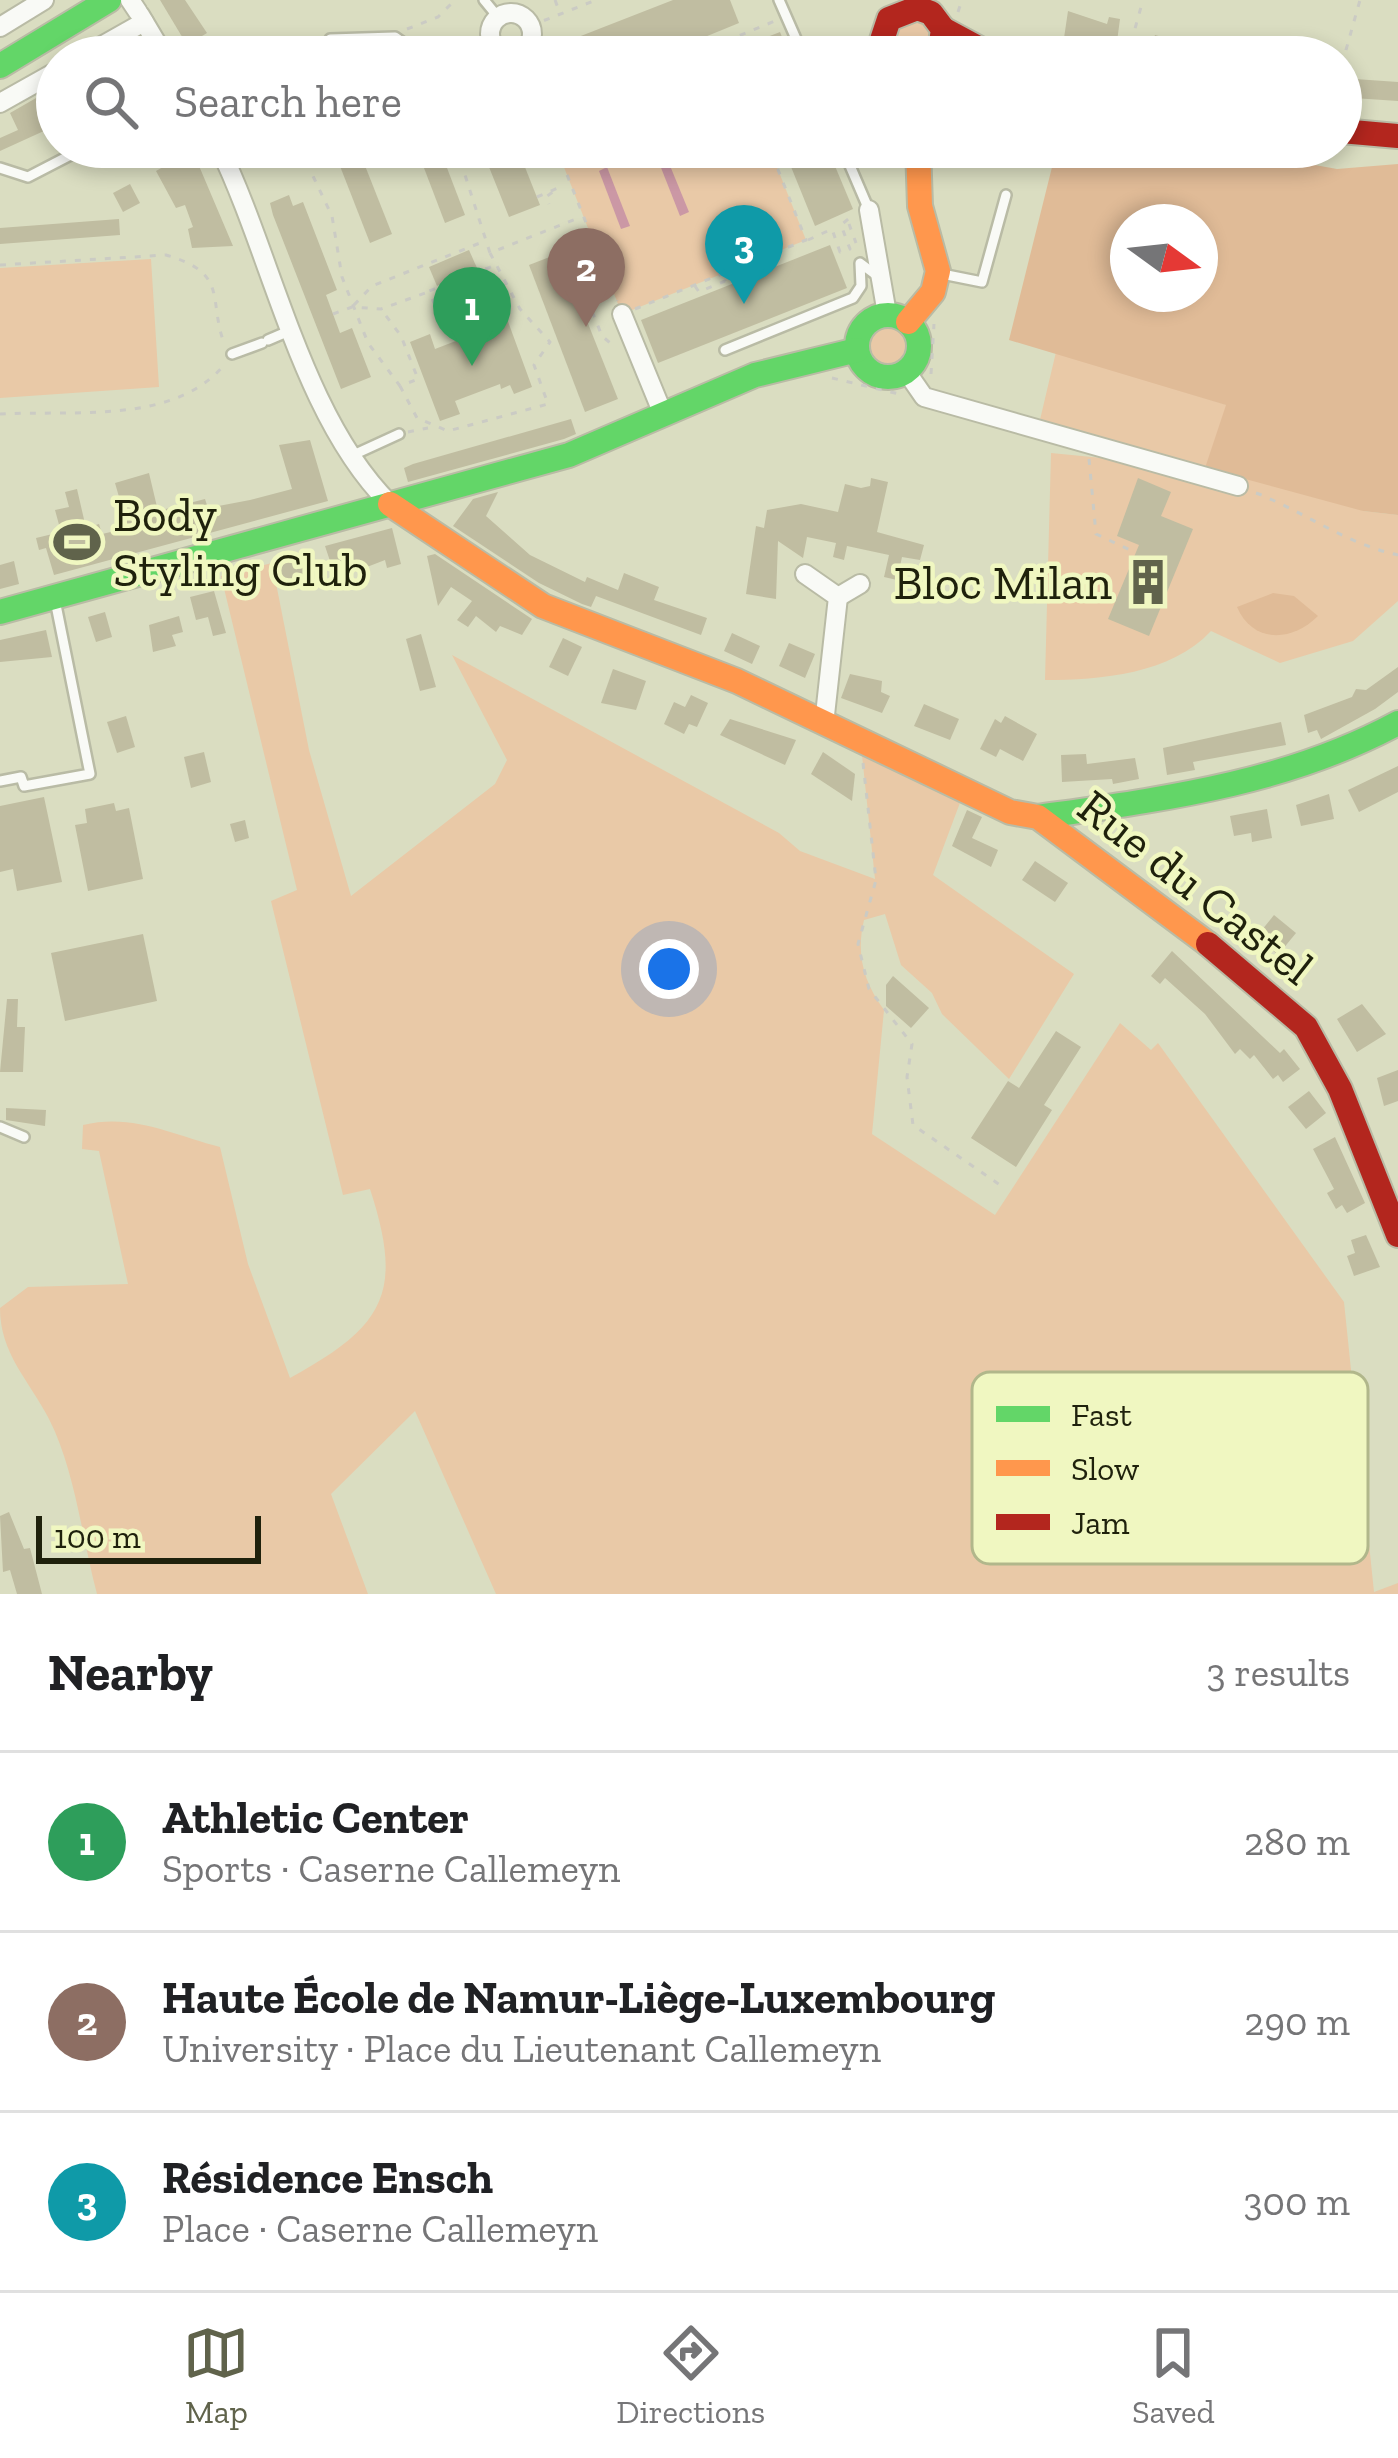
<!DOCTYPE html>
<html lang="en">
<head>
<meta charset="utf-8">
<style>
	:root { --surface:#fff; --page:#f2f2f2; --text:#202124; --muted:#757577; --line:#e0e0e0; --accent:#60634b }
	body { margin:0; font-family:"Zilla Slab",serif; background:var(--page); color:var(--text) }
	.compass { position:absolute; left:1110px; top:204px; width:108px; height:108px; border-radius:50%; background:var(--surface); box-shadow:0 6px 18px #0003; rotate:105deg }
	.scale { position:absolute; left:36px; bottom:30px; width:225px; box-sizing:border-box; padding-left:12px; border:6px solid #1f210c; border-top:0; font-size:33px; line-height:42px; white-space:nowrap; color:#1f210c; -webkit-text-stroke:9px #f0f7c1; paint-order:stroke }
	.you { position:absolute; left:669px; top:969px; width:42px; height:42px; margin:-30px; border:9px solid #fff; border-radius:50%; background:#1a73e8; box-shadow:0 0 0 18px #1a73e833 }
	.badge { display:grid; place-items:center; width:78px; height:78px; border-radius:50%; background:var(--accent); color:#fff; font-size:39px; font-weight:700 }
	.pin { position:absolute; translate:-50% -99px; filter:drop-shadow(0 3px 6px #0008) }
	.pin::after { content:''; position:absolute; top:63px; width:42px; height:36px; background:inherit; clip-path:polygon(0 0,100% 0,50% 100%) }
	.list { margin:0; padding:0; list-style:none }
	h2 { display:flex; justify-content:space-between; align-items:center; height:156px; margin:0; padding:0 48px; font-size:51px }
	h2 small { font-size:39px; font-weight:400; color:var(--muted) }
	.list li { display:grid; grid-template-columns:78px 1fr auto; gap:36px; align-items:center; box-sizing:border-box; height:180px; padding:0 48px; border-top:3px solid var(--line) }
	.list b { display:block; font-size:45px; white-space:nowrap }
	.list p { margin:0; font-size:39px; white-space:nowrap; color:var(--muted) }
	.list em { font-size:39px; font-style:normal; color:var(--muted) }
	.icon { flex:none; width:66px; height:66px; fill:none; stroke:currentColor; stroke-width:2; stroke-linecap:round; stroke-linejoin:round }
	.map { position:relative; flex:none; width:1398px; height:1594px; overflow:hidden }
	.search { position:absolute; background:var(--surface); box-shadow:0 6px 18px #0003; left:36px; right:36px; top:36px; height:132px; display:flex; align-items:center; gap:30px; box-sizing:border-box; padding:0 42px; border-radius:66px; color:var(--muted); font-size:45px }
	.sheet { height:696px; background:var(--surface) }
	nav { display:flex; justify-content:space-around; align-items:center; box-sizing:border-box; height:168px; border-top:3px solid var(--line); background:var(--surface); font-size:33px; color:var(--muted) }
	nav a { display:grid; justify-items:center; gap:6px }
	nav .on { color:var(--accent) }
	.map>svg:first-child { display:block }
	.green { fill:#e9c9a7 }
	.forest { fill:#e0bb97; fill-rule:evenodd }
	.water { fill:#cb98a5 }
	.building { fill:#c0bda1 }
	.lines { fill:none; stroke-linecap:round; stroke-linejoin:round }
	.lane-casing { stroke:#b9bba5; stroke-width:14 }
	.street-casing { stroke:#b9bba5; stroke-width:22 }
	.fast-casing { stroke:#b9bba5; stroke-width:28 }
	.slow-casing { stroke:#b9bba5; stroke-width:28 }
	.jam-casing { stroke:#b9bba5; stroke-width:28 }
	.path { stroke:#cbcbc4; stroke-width:3; stroke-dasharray:6 9; stroke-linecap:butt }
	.lane { stroke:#f9faf6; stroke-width:9 }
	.street { stroke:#f9faf6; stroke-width:18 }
	.fast { stroke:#63d668; stroke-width:24 }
	.slow { stroke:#ff974d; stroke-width:24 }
	.jam { stroke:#b3261e; stroke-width:24 }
	.street-bridge-casing { stroke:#b9bba5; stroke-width:22; stroke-linecap:butt }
	.street-bridge { stroke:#f9faf6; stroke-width:18 }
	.labels { text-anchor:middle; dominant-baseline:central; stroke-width:9; stroke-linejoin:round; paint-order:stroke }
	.poi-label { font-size:48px; fill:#1f210c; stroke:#f0f7c1; text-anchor:start }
	.street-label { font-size:48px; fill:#1f210c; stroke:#f0f7c1 }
	.key { fill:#f0f7c1; stroke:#b1b78b; stroke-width:3 }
	.key-label { font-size:33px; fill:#1f210c }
</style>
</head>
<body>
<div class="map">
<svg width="1398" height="1594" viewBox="0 0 1398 1594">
	<rect width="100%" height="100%" fill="#daddc1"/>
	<g class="green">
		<circle cx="914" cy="38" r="19"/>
		<polygon points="556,147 769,147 806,240 622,314"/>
		<polygon points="151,259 159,387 0,398 0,268"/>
		<circle cx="888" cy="345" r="20"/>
		<path d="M1056 352 1227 405 1363 511 1398 515V601L1353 641 1280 663 1211 631C1171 674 1101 680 1045 680L1051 453 1194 467 1039 424Z"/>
		<path d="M272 563 309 750 351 896 495 784 507 760 452 655 779 833 800 851 875 879 862 755 961 800 933 875 1074 974 1009 1079 942 1014 932 993 901 965 885 914 864 920C856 954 863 981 884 1010L872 1134 995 1215 1120 1023 1151 1050 1158 1043 1344 1302 1374 1592 1398 1583V1594H496L415 1411 331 1494 368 1594H97C82 1538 75 1470 49 1419 29 1380 0 1354 0 1308L28 1287 128 1284 99 1151 82 1149 83 1125C133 1113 173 1135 220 1147L248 1264 290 1378C385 1326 404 1293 370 1189L343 1195 271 901 297 890 221 576Z"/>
	</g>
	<g class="forest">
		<path d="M1057 147H1215L1337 169 1398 164V515L1363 511 1205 468 1226 405 1009 340ZM1128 222H1200V294H1128Z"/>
		<path d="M1273 593 1294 596 1318 616C1292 642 1253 644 1237 607Z"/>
	</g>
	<g class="water">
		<polygon points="664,151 689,212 680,216 656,155"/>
		<polygon points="607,167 630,226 621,229 599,171"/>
	</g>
	<g class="building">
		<polygon points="160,0 185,0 207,33 187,45"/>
		<polygon points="673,0 730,0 739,23 656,57 527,57"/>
		<polygon points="1068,11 1107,24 1109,17 1120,19 1116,49 1064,38"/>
		<polygon points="780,32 790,57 747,57 742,47"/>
		<polygon points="1155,35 1217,53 1217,57 1148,57"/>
		<polygon points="1355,79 1398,82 1398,101 1353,98"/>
		<polygon points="57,86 57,125 0,151 0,138 18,130 10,113"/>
		<polygon points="151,147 191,147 233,246 192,248 188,229 193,227 185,205 176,208 156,171 163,167"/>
		<polygon points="416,147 439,147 465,215 445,223"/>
		<polygon points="481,147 517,147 540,205 509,217"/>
		<polygon points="783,147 827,147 853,209 815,226"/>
		<polygon points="360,153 392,234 370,243 338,161"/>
		<polygon points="130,184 140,203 123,212 113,193"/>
		<polygon points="289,195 293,206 303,202 337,290 326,295 340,333 352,328 371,377 341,389 273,215 270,203"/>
		<polygon points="119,219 120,235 0,244 0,228"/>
		<polygon points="830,245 847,288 658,363 641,320"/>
		<polygon points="469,250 477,268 437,286 429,267"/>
		<polygon points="560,253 618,399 585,412 529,265"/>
		<polygon points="499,297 532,387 514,394 510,385 501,389 500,384 455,401 460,414 440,421 410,342 430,334 435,349 487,329 478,305"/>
		<polygon points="571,419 576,434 564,439 408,482 404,468 413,464"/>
		<polygon points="310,440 328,501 54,575 46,548 39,550 36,538 61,532 55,510 69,507 65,492 77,489 86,528 99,524 102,534 128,528 115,483 149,473 158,511 205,499 208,508 250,500 292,489 279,445"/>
		<polygon points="871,478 888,482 877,532 924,545 920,560 902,557 897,580 884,577 889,555 847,546 844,560 833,557 836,543 807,537 803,558 778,541 776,599 746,594 756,526 764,528 767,510 801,504 838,512 845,484 861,488 870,486"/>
		<polygon points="1138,478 1171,492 1161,516 1193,529 1149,636 1108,619 1139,545 1117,536"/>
		<polygon points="498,492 486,516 530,555 585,582 587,577 618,590 624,573 659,587 654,600 707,618 701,635 596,596 591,607 582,604 539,583 453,526 473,499"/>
		<polygon points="392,528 401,564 387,568 385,560 336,579 325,546"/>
		<polygon points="304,553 311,581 280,589 273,561"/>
		<polygon points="435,554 532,619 522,635 500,626 496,632 476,616 468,627 457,620 472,601 451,587 438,606 427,556"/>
		<polygon points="14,561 19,584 0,589 0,565"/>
		<polygon points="214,591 226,633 213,636 208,617 196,620 190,597"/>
		<polygon points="105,612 112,637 96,642 88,617"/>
		<polygon points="179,616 183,632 172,635 176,646 153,652 149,625"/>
		<polygon points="46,630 52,657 0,662 0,640"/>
		<polygon points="732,633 760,646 752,664 724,651"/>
		<polygon points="421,634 436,687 420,691 406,639"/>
		<polygon points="563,638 582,647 568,676 549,667"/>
		<polygon points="789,643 815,654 805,678 779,666"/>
		<polygon points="1398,667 1398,692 1375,709 1321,739 1317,730 1308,733 1304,715 1352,697 1356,689 1366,690"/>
		<polygon points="613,669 646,681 636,710 601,703"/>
		<polygon points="850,674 882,681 881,692 890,696 882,713 841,698"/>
		<polygon points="691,695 708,703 697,727 689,724 684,734 664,724 674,702 685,707"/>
		<polygon points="924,704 959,719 950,740 914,726"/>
		<polygon points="126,716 135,747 117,753 107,722"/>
		<polygon points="1005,716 1037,734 1023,761 1000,749 996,757 980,749 995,719 1001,723"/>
		<polygon points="730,719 796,740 785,765 720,735"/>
		<polygon points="1281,722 1286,745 1193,762 1195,770 1167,775 1163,748"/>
		<polygon points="204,752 211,782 191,788 184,757"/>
		<polygon points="823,752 855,774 852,801 811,774"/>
		<polygon points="1086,754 1087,764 1135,758 1139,779 1113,784 1112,779 1062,782 1061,755"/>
		<polygon points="1398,766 1398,792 1359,812 1348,790"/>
		<polygon points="1329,794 1334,819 1301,826 1296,805"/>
		<polygon points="44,797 62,882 17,891 13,869 0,872 0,806"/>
		<polygon points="114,803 116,811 129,808 143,879 88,891 75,825 87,823 85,809"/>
		<polygon points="1267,809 1272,838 1252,842 1251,833 1234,836 1230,816"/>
		<polygon points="967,810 982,817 972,838 998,850 991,867 952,846"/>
		<polygon points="245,820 249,838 235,842 230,824"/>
		<polygon points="1035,861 1068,883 1055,902 1022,880"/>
		<polygon points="1274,915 1296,933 1278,955 1257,936"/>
		<polygon points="143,934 157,1001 65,1021 51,953"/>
		<polygon points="1172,951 1280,1053 1284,1049 1300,1069 1283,1082 1278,1075 1273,1079 1254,1055 1250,1059 1240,1049 1235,1054 1205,1014 1165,978 1160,984 1151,976"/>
		<polygon points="893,976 929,1008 911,1028 886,1006 886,985"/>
		<polygon points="7,999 18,999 17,1027 25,1027 23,1072 0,1072"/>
		<polygon points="1362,1004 1386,1034 1357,1052 1337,1019"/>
		<polygon points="1056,1031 1081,1047 1044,1105 1052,1110 1016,1167 971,1138 1008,1081 1019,1088"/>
		<polygon points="1398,1070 1398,1101 1384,1106 1377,1078"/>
		<polygon points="1309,1091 1326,1113 1306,1129 1288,1107"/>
		<polygon points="6,1108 46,1110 45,1126 6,1120"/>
		<polygon points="1335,1137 1365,1203 1347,1213 1342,1205 1336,1209 1327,1193 1334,1189 1313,1149"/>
		<polygon points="1366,1235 1380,1267 1354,1276 1347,1256 1355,1253 1351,1240"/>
		<polygon points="9,1512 24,1549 30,1548 42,1594 17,1594 10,1570 3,1572 0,1516"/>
	</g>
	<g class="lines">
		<defs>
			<g id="lane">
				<polyline points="484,0 498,17"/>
				<polyline points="779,0 804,57"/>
				<polyline points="330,39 395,37 423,57"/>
				<polyline points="842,147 869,210"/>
				<polyline points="0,168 28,177 86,147"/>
				<polyline points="942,274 982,282 1006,195"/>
				<polyline points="268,340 289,331"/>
				<polyline points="725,350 853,298 861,286 860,263 876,275"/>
				<polyline points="232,354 262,343"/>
				<polyline points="351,456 399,434"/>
				<polyline points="0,781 21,777 24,786 90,774 55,600"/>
				<polyline points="0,1127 24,1137"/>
			</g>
			<g id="street">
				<circle cx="511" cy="34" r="21"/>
				<polyline points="140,15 165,57"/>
				<polyline points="0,27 44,0"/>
				<polyline points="82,57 144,22"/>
				<polyline points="0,103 57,71"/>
				<path d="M219 147C273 258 302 417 390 504"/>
				<polyline points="869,210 887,314"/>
				<polyline points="622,314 663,414"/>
				<polyline points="906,371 924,397 1238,486"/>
				<polyline points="805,574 838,597 824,724"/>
				<polyline points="838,597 860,584"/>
			</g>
			<g id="fast">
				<polyline points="0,66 109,0"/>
				<circle cx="888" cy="346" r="31"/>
				<polyline points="0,612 569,455 755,375 857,350"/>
				<path d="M1038 817C1163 799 1285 784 1398 723"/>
			</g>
			<g id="slow">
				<polyline points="908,322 933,292 938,271 920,206 918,147"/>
				<polyline points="390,504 543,606 737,681 1010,812 1038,817 1208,944"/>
			</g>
			<g id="jam">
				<polyline points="943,29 995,57"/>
				<polyline points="888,57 882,40 889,19 917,8 931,13 943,29 939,57"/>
				<polyline points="1341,131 1398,136"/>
				<polyline points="1208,944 1306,1027 1340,1089 1398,1235"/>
			</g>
		</defs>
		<use href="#lane" class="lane-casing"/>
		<use href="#street" class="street-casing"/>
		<use href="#fast" class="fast-casing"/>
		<use href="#slow" class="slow-casing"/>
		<use href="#jam" class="jam-casing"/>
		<g class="path">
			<polyline points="555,0 560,13"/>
			<polyline points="958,12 962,0"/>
			<polyline points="530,26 596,0"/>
			<polyline points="407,29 438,17 455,0"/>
			<polyline points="726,41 775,21"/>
			<polyline points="1009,43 1051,57"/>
			<polyline points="341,52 365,57"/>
			<polyline points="519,53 520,57"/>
			<polyline points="686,57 726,41 733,57"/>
			<polyline points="1127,57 1143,0"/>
			<polyline points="1342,110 1346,50 1360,0"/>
			<polyline points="317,147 312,174 332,216 342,277 368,343 400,386 418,379 401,336 381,309"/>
			<polyline points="456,147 490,253"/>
			<polyline points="556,147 617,301"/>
			<polyline points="247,165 296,147"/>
			<polyline points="537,197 558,188 546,197 549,204"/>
			<polyline points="849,224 856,243"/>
			<polyline points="808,240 832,229 840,252 850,249 841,225 852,216"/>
			<polyline points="570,256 602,336 616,348"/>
			<path d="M0 265 166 255C229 273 208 299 224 343"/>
			<polyline points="695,286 699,292 725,281 727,285"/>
			<polyline points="584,288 607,280"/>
			<polyline points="354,305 372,286 485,241"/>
			<polyline points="635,309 806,240 769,147"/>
			<polyline points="333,314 352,307 381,309 428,292"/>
			<polyline points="464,338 437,310 429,291 493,266"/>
			<polyline points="931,374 934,324"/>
			<polyline points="832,378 899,394"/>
			<polyline points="400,386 417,418 448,431 548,404 534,365 550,342 520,309 490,253 581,217"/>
			<path d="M0 414C72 410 174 425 224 365"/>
			<polyline points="408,432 428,428"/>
			<polyline points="1089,459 1096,534 1130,550"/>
			<path d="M1256 493C1305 512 1346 544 1398 555"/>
			<polyline points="863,763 876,880 858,944 869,989 912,1044 907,1077 913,1125 1000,1185"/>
		</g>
		<use href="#lane" class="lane"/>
		<use href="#street" class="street"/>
		<use href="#fast" class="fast"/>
		<use href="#slow" class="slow"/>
		<use href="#jam" class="jam"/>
		<defs>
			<polyline id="street-bridge" points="130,0 138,12"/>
		</defs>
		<use href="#street-bridge" class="street-bridge-casing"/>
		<use href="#street-bridge" class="street-bridge"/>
	</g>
	<defs>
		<symbol id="stadium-bare" viewBox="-9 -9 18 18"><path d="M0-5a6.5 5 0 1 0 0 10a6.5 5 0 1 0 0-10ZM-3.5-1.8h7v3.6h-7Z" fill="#60634b" stroke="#f0f7c1" stroke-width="2.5" paint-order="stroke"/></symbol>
		<symbol id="building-bare" viewBox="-9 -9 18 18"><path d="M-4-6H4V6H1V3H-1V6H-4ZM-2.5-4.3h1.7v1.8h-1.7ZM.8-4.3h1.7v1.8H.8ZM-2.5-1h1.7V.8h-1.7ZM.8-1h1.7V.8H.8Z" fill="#60634b" stroke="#f0f7c1" stroke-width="2.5" paint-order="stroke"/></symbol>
	</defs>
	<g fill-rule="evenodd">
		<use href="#stadium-bare" x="44" y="509" width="66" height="66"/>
		<use href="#building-bare" x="1115" y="549" width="66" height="66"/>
	</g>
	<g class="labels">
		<g class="poi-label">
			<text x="113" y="514">Body<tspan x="113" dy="55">Styling Club</tspan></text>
			<text x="1112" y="582" text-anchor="end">Bloc Milan</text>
		</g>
		<g class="street-label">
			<text transform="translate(1196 887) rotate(38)">Rue du Castel</text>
		</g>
	</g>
	<rect x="972" y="1372" width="396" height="192" rx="18" class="key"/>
	<rect x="996" y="1406" width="54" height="16" fill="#63d668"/>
	<rect x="996" y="1460" width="54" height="16" fill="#ff974d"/>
	<rect x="996" y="1514" width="54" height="16" fill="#b3261e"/>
	<g class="key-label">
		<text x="1071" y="1426">Fast</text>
		<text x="1071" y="1480">Slow</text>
		<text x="1071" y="1534">Jam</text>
	</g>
</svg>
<svg class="compass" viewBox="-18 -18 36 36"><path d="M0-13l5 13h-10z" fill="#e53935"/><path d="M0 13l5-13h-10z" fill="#757577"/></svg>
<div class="scale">100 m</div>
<div class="you"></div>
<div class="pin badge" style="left:472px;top:366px;background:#2e9e5b">1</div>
<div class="pin badge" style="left:586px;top:327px;background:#8d6e63">2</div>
<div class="pin badge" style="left:744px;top:304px;background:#0f9aa8">3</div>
<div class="search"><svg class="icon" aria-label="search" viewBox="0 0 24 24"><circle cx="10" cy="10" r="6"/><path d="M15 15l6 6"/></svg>Search here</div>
</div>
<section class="sheet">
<h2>Nearby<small>3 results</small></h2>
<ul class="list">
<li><span class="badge" style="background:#2e9e5b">1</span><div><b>Athletic Center</b><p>Sports · Caserne Callemeyn</p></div><em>280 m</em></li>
<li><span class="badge" style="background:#8d6e63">2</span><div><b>Haute École de Namur-Liège-Luxembourg</b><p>University · Place du Lieutenant Callemeyn</p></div><em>290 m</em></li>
<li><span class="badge" style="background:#0f9aa8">3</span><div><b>Résidence Ensch</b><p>Place · Caserne Callemeyn</p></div><em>300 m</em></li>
</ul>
</section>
<nav>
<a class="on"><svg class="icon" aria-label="map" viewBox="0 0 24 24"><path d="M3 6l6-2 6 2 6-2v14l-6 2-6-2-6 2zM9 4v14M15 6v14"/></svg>Map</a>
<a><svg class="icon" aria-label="directions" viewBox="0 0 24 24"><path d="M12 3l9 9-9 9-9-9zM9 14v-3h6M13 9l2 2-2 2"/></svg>Directions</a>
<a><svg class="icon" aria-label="saved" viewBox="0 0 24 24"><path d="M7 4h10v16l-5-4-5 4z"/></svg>Saved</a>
</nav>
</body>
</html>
